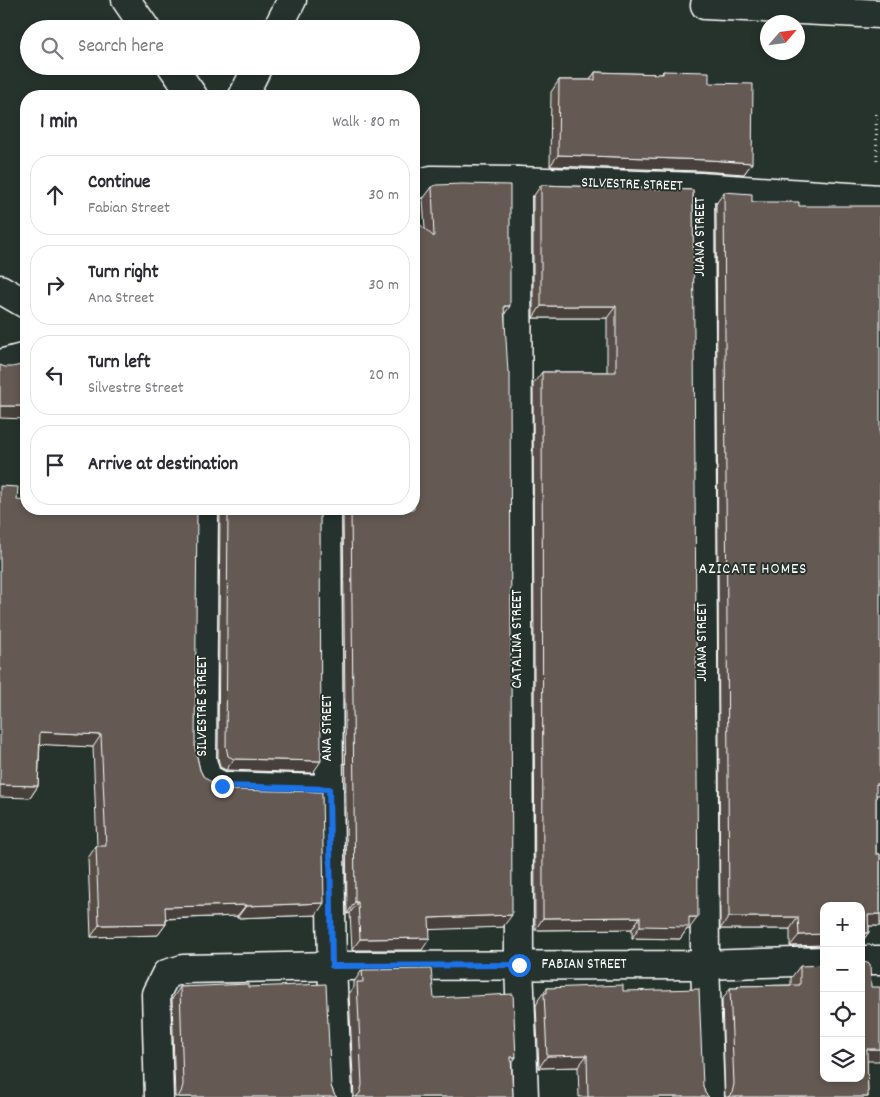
<!DOCTYPE html>
<html lang="en">
<head>
<meta charset="utf-8">
<style>
	:root { --surface:#fff; --page:#f7f7f7; --text:#2b2b33; --muted:#7c7c81; --line:#e1e1e2 }
	body { margin:0; font-family:Dekko,sans-serif; background:var(--page); color:var(--text) }
	.controls { position:absolute; right:15px; bottom:15px; display:grid; overflow:hidden; border-radius:10px; box-shadow:0 2px 8px #0003 }
	.controls button { width:45px; height:45px; display:grid; place-items:center; padding:0; border:0; border-bottom:1px solid var(--line); background:var(--surface); color:var(--text); font:25px sans-serif }
	.compass { position:absolute; left:760px; top:15px; width:45px; height:45px; border-radius:50%; background:var(--surface); box-shadow:0 2px 8px #0003; rotate:62deg }
	.stop { position:absolute; width:15px; height:15px; margin:-11px; border:4px solid #1a73e8; border-radius:50%; background:#fff }
	.stop.end { background:#1a73e8; border-color:#fff; box-shadow:0 1px 5px #0008 }
	.list { margin:0; padding:0; list-style:none }
	h2 { display:flex; justify-content:space-between; align-items:center; height:65px; margin:0; padding:0 20px; font-size:21px }
	h2 small { font-size:16px; font-weight:400; color:var(--muted) }
	.list li { display:grid; grid-template-columns:32px 1fr auto; gap:15px; align-items:center; box-sizing:border-box; height:80px; margin:0 10px 10px; padding:0 10px; border:1px solid var(--line); border-radius:20px }
	.list b { display:block; font-size:19px; white-space:nowrap }
	.list p { margin:0; font-size:16px; white-space:nowrap; color:var(--muted) }
	.list em { font-size:16px; font-style:normal; color:var(--muted) }
	.icon { flex:none; width:28px; height:28px; fill:none; stroke:currentColor; stroke-width:2; stroke-linecap:round; stroke-linejoin:round }
	.map { position:relative; flex:none; width:880px; height:1097px; overflow:hidden }
	.search { position:absolute; background:var(--surface); box-shadow:0 2px 8px #0003; left:20px; top:20px; width:400px; height:55px; display:flex; align-items:center; gap:12px; box-sizing:border-box; padding:0 18px; border-radius:28px; color:var(--muted); font-size:19px }
	.panel { position:absolute; background:var(--surface); box-shadow:0 2px 8px #0003; left:20px; top:90px; width:400px; height:425px; border-radius:20px }
	.map>svg:first-child { display:block }
	.lines { fill:none; stroke-linecap:round; stroke-linejoin:round }
	.minor-casing { stroke:#fff; stroke-width:31 }
	.path { stroke:#fff; stroke-width:3; stroke-dasharray:1 4; stroke-linecap:butt }
	.minor { stroke:#26332d; stroke-width:28 }
	.wall { fill:#574d47; stroke:#fff }
	.shaded-wall { fill:#473f3a; stroke:#fff }
	.building { fill:#655a53; stroke:#fff }
	.route { stroke:#1a73e8; stroke-width:6 }
	.labels { text-anchor:middle; dominant-baseline:central; stroke-width:4; stroke-linejoin:round; paint-order:stroke }
	.street-label { font-size:15px; fill:#fff; stroke:#26332d }
	.neighbourhood-label { font-size:16px; letter-spacing:1px; fill:#fff; stroke:#26332d }
</style>
</head>
<body>
<div class="map">
<svg width="880" height="1097" viewBox="0 0 880 1097">
	<rect width="100%" height="100%" fill="#26332d"/>
	<filter id="ink" filterUnits="userSpaceOnUse"><feTurbulence type="fractalNoise" baseFrequency=".02" numOctaves="2"/><feDisplacementMap in="SourceGraphic" scale="10" xChannelSelector="R" yChannelSelector="G"/><feConvolveMatrix kernelMatrix="1 2 1 2 8 2 1 2 1" color-interpolation-filters="sRGB"/></filter>
	<g filter="url(#ink)">
		<g class="lines">
			<defs>
				<g id="minor">
					<polyline points="126,0 146,29"/>
					<polyline points="705,5 880,14"/>
					<polyline points="277,29 292,0"/>
					<polyline points="172,66 193,96"/>
					<polyline points="243,96 258,66"/>
					<polyline points="517,181 519,965 524,1097"/>
					<polyline points="414,185 431,180 517,181 700,187 880,199"/>
					<polyline points="700,187 705,965 710,1097"/>
					<polyline points="0,289 26,304"/>
					<polyline points="0,364 26,357"/>
					<polyline points="204,509 202,760 207,778 222,786 329,789"/>
					<polyline points="327,509 329,789 332,966 338,1097"/>
					<polyline points="861,960 880,960"/>
					<polyline points="159,1097 156,994 166,974 183,969 332,966 705,965 824,961"/>
				</g>
			</defs>
			<use href="#minor" class="minor-casing"/>
			<polyline class="path" points="876,114 877,163"/>
			<use href="#minor" class="minor"/>
		</g>
		<g class="wall">
			<polygon points="663,71 709,83 752,163 744,174 701,171 550,166 551,92 559,80 590,80 595,72 662,74"/>
			<polygon points="541,185 693,190 689,929 687,929 680,939 632,938 632,929 535,930 533,384 542,372 607,372 607,318 533,318 533,197"/>
			<polygon points="432,187 505,313 503,927 429,929 422,950 352,950 350,913 347,914 343,509 414,509 425,229 423,199"/>
			<polygon points="724,192 752,202 799,206 876,795 876,854 880,854 880,926 869,926 869,932 861,943 861,906 824,906 824,945 790,946 790,929 720,929 716,204"/>
			<polygon points="17,500 195,748 200,770 203,776 316,915 237,918 237,916 166,919 166,924 158,935 91,937 88,858 96,846 97,846 93,747 40,744 38,786 30,798"/>
			<polygon points="220,509 320,509 313,773 226,770 220,767 218,758"/>
			<polygon points="800,966 867,1061 868,1097 725,1097 722,1000 730,988 737,988 738,986 791,985 791,978"/>
			<polygon points="362,970 434,998 516,1057 512,1063 513,1097 354,1097 349,994 354,987 354,982"/>
			<polygon points="180,987 248,987 331,1086 334,1094 337,1097 175,1097 172,999"/>
			<polygon points="547,988 623,991 703,1086 705,1093 709,1097 579,1097 578,1067 539,1068 536,1005 538,1002 538,1000"/>
		</g>
		<g class="shaded-wall">
			<polygon points="558,155 709,160 752,163 744,174 701,171 550,166"/>
			<polygon points="504,306 510,306 502,318"/>
			<polygon points="541,306 616,306 607,318 533,318"/>
			<polygon points="0,406 26,406 26,419 0,418"/>
			<polygon points="40,732 101,735 93,747 32,744"/>
			<polygon points="234,759 321,761 313,773 226,770"/>
			<polygon points="876,784 880,784 880,795 868,795"/>
			<polygon points="0,785 38,786 30,798 0,797"/>
			<polygon points="355,902 358,902 350,913 347,914"/>
			<polygon points="324,903 316,915 237,918 246,906"/>
			<polygon points="246,905 237,916 157,919 165,907"/>
			<polygon points="875,914 880,914 880,926 868,926 868,915"/>
			<polygon points="512,915 503,927 421,930 429,918"/>
			<polygon points="640,917 632,929 535,930 543,918"/>
			<polygon points="689,917 698,917 689,929 687,929 680,939 632,938 640,926"/>
			<polygon points="729,917 798,917 790,929 720,929"/>
			<polygon points="166,924 158,935 91,937 99,925"/>
			<polygon points="869,932 861,943 861,935"/>
			<polygon points="824,934 824,945 790,946 799,935"/>
			<polygon points="430,938 422,950 352,950 360,939"/>
			<polygon points="867,1049 880,1049 880,1061 861,1061"/>
			<polygon points="587,1055 578,1067 539,1068 547,1056"/>
			<polygon points="511,1057 516,1057 507,1069"/>
		</g>
		<g class="building">
			<polygon points="663,71 709,72 709,83 753,84 752,163 709,160 558,155 559,80 595,80 595,72 663,74"/>
			<polygon points="462,184 510,185 510,306 504,306 508,372 510,372 512,915 429,918 430,938 360,939 358,902 355,902 351,509 414,509 414,219 434,237 432,187 436,185"/>
			<polygon points="541,185 693,190 698,917 689,917 689,927 640,926 640,917 543,918 542,372 616,372 616,306 541,306"/>
			<polygon points="724,192 752,194 752,202 799,202 799,206 880,206 880,784 876,784 876,854 880,854 880,914 875,914 875,915 868,915 869,932 861,935 861,906 824,906 824,934 799,935 798,917 729,917"/>
			<polygon points="26,364 26,406 0,406 0,365 5,367 12,367"/>
			<polygon points="0,486 18,487 17,500 26,501 26,509 197,509 195,748 200,770 203,776 208,780 223,788 229,790 322,792 324,903 246,906 246,905 165,907 166,924 99,925 96,846 106,846 101,735 40,732 38,786 0,785"/>
			<polygon points="228,509 320,509 321,761 234,759 228,756 226,746"/>
			<polygon points="861,961 870,964 871,987 880,987 880,1049 867,1049 868,1097 728,1097 732,1093 734,1084 730,988 738,988 738,986 800,985 800,966 824,965 824,1078 861,1078"/>
			<polygon points="431,969 434,998 513,994 516,1057 511,1057 513,1097 356,1097 360,1093 362,1085 357,982 363,982 362,970"/>
			<polygon points="248,984 248,987 326,984 331,1086 334,1094 337,1097 178,1097 181,1092 183,1085 180,987"/>
			<polygon points="623,985 623,991 699,989 703,1086 705,1093 709,1097 588,1097 587,1055 547,1056 544,993 547,993 547,988"/>
		</g>
	</g>
	<g class="lines" filter="url(#ink)">
		<polyline class="route" points="222,786 329,789 332,966 519,965"/>
	</g>
	<g class="labels">
		<g class="street-label">
			<text transform="translate(632 185) rotate(2)">SILVESTRE STREET</text>
			<text transform="translate(701 237) rotate(-90)">JUANA STREET</text>
			<text transform="translate(518 639) rotate(-90)">CATALINA STREET</text>
			<text transform="translate(703 642) rotate(-90)">JUANA STREET</text>
			<text transform="translate(203 706) rotate(-90)">SILVESTRE STREET</text>
			<text transform="translate(328 728) rotate(-90)">ANA STREET</text>
			<text x="584" y="965">FABIAN STREET</text>
		</g>
		<g class="neighbourhood-label">
			<text x="753" y="569">AZICATE HOMES</text>
		</g>
	</g>
</svg>
<div class="controls">
<button>+</button>
<button>−</button>
<button><svg class="icon" aria-label="locate" viewBox="0 0 24 24"><circle cx="12" cy="12" r="6"/><path d="M12 2v4M12 18v4M2 12h4M18 12h4"/></svg></button>
<button><svg class="icon" aria-label="layers" viewBox="0 0 24 24"><path d="M12 4l9 5-9 5-9-5zM3 14l9 5 9-5"/></svg></button>
</div>
<svg class="compass" viewBox="-18 -18 36 36"><path d="M0-13l5 13h-10z" fill="#e53935"/><path d="M0 13l5-13h-10z" fill="#7c7c81"/></svg>
<div class="stop" style="left:519px;top:965px"></div>
<div class="stop end" style="left:222px;top:786px"></div>
<div class="search"><svg class="icon" aria-label="search" viewBox="0 0 24 24"><circle cx="10" cy="10" r="6"/><path d="M15 15l6 6"/></svg>Search here</div>
<section class="panel">
<h2>1 min<small>Walk · 80 m</small></h2>
<ul class="list">
<li><svg class="icon" aria-label="ahead" viewBox="0 0 24 24"><path d="M12 20V5M6 11l6-6 6 6"/></svg><div><b>Continue</b><p>Fabian Street</p></div><em>30 m</em></li>
<li><svg class="icon" aria-label="right" viewBox="0 0 24 24"><path d="M7 20v-9h11M14 6l5 5-5 5"/></svg><div><b>Turn right</b><p>Ana Street</p></div><em>30 m</em></li>
<li><svg class="icon" aria-label="left" viewBox="0 0 24 24"><path d="M17 20v-9H6M10 6l-5 5 5 5"/></svg><div><b>Turn left</b><p>Silvestre Street</p></div><em>20 m</em></li>
<li><svg class="icon" aria-label="arrive" viewBox="0 0 24 24"><path d="M6 21V4h12l-3 4 3 4H6"/></svg><div><b>Arrive at destination</b></div></li>
</ul>
</section>
</div>
</body>
</html>
